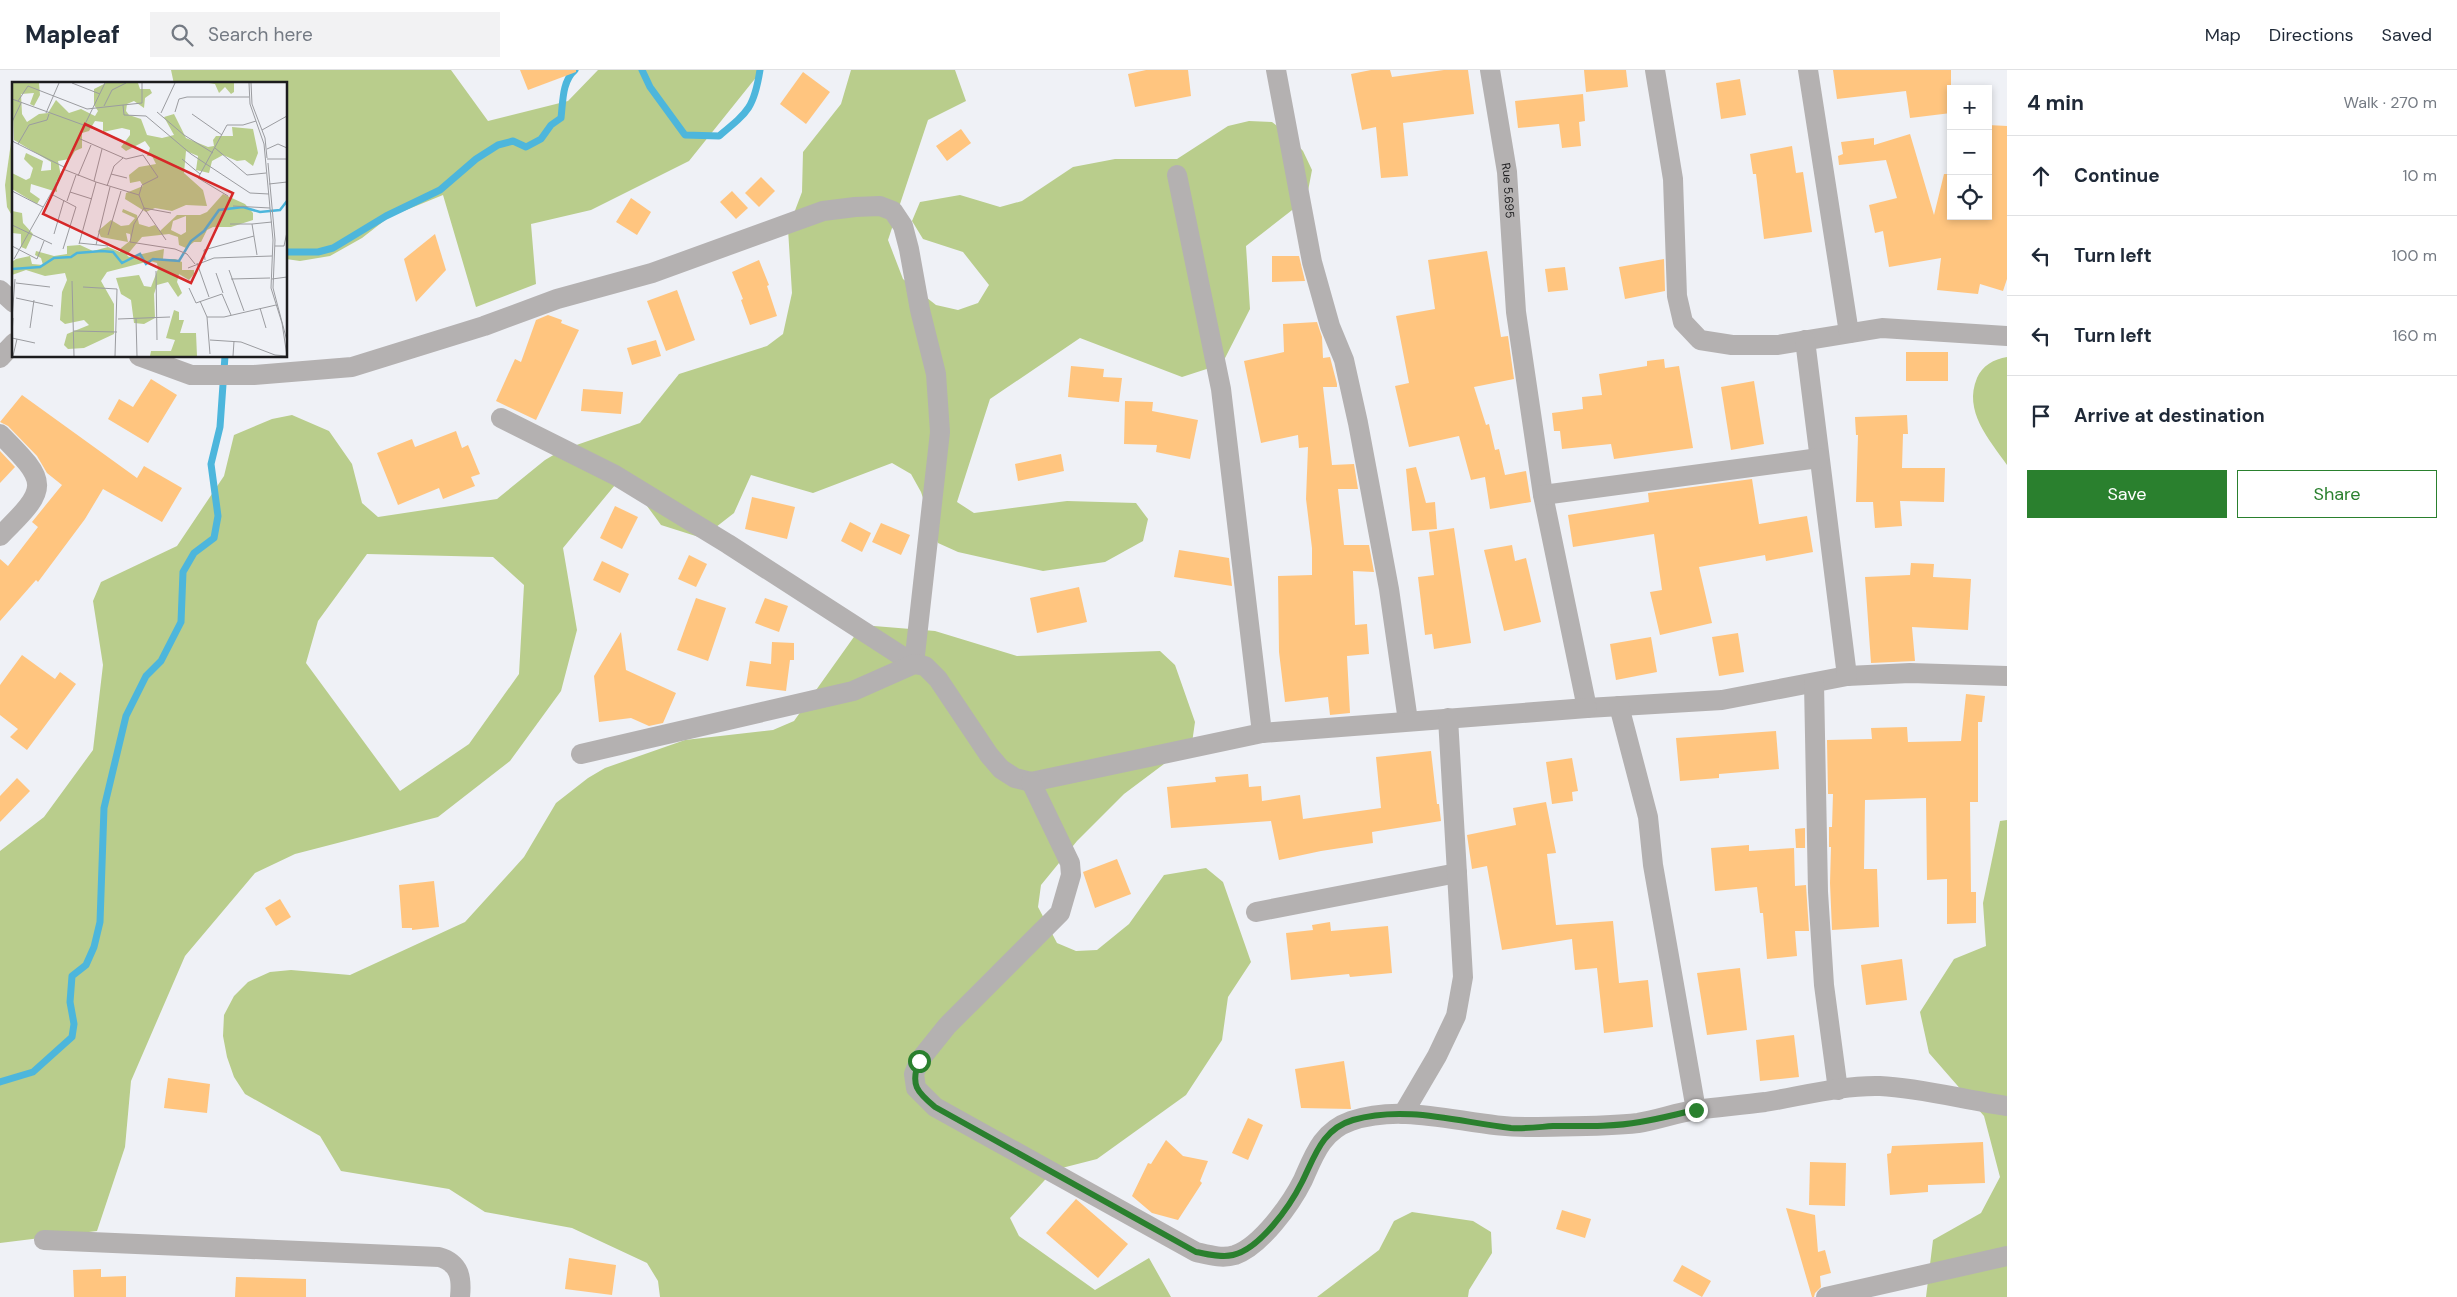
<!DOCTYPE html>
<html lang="en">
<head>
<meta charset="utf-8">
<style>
	:root { --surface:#fff; --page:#f2f2f3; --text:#1f2937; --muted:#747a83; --line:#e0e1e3; --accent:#2a802e }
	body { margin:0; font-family:"DM Sans",sans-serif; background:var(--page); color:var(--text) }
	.controls { position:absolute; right:15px; top:15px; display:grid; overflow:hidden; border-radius:0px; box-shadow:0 2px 8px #0003 }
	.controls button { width:45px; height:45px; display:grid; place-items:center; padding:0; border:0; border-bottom:1px solid var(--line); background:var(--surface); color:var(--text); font:25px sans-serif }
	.stop { position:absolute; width:15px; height:15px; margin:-11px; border:4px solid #2a802e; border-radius:50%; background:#fff }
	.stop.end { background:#2a802e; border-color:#fff; box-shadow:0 1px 5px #0008 }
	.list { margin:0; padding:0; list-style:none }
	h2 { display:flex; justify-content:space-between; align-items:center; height:65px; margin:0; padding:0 20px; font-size:21px }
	h2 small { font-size:16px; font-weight:400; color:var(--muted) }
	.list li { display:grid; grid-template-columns:32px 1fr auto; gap:15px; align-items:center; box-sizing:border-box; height:80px; padding:0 20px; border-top:1px solid var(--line) }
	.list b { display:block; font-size:19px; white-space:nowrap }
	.list em { font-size:16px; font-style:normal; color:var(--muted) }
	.actions { display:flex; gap:10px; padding:15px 20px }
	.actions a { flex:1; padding:11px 0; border:1px solid var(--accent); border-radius:0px; text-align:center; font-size:18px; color:var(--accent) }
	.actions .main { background:var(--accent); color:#fff }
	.icon { flex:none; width:28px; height:28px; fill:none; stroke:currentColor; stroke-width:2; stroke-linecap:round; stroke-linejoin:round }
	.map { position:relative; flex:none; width:2007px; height:1227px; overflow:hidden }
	header { display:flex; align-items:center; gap:30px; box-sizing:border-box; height:70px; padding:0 25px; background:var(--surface); border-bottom:1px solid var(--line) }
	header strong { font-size:24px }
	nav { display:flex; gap:28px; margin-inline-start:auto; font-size:18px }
	.search { width:350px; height:45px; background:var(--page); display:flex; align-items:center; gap:12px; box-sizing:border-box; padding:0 18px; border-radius:0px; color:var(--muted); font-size:19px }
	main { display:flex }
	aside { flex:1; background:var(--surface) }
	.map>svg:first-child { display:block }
	.green { fill:#b9cd8c; fill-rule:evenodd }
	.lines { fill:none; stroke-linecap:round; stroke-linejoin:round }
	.stream { stroke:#4db6dc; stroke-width:7 }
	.building { fill:#ffc57f }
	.minor { stroke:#b4b1b1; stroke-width:20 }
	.route { stroke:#2a802e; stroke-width:6 }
	.labels { text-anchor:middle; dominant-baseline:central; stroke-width:4; stroke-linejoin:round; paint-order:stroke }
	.street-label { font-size:12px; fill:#1c1c1e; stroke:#fefefe }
	.inset-river { fill:none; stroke:#4db6dc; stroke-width:2.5 }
	.inset-road { fill:none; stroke:#9b9ca0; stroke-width:1 }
	.view { fill:#d62828; fill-opacity:0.15; stroke:#d62828; stroke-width:2.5 }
	.inset-edge { fill:none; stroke:#1c1c1e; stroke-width:2.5 }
</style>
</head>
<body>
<header>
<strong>Mapleaf</strong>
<div class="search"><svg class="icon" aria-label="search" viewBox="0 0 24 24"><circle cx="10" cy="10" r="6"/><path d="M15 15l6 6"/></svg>Search here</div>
<nav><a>Map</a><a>Directions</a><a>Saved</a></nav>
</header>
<main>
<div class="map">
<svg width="2007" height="1227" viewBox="0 0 2007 1227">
	<rect width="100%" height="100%" fill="#eff1f6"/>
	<g class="green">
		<polygon points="171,0 451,0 488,51 568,31 598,0 762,0 689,91 591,140 531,154 536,214 476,237 443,125 389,147 362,168 330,186 300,191 286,189 286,14 174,14"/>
		<path d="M851 0H955L966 31 928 50 888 170 903 209 936 235 958 240 978 233 989 215 963 182 923 169 912 151 920 132 960 125 1000 137 1022 131 1073 97 1115 89H1177L1228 56 1249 51 1272 52 1289 65 1303 81 1312 100 1308 121 1296 137 1246 176 1250 239 1222 294 1182 307 1080 268 990 329 957 432 974 443 1067 431 1136 433 1148 449 1143 471 1105 492 1043 501 958 482 938 473 921 422 911 404 892 393 813 423 751 405 734 443 702 468 661 455 636 421 615 415 563 478 577 560 561 621 510 691 438 747 295 784 255 803 185 886 131 1011 125 1077 97 1161 0 1173V781L44 747 93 680 103 595 93 531 101 512 177 476 224 406 234 365 272 349 292 345 329 361 352 394 362 433 378 447 497 429 545 390 562 380 640 353 679 304 767 276 783 264 792 223 788 159 802 122 803 82 841 34ZM367 484 493 487 524 515 519 604 469 674 400 721 306 593 318 551Z"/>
		<polygon points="14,51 14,149 7,137 5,115"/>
		<path d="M2007 287V395C1989 369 1963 341 1977 308 1982 296 1994 289 2007 287Z"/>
		<polygon points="874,556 935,561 1017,586 1160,581 1175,595 1195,652 1192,673 1124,724 1077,771 1041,815 1038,837 1057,873 1076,881 1097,880 1129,854 1164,805 1206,798 1223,812 1251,892 1228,927 1222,970 1186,1025 1097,1089 1054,1100 1010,1148 1019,1166 1095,1220 1149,1188 1171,1227 660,1227 658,1211 647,1193 572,1158 485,1142 449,1119 341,1101 320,1066 245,1024 234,1007 227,987 223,966 224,945 234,926 248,912 270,902 291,900 350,905 465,852 524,787 556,733 588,708 605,698 685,670 773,660 794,651 856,564"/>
		<polygon points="2007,750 2007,1227 1926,1227 1933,1170 1981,1143 2000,1107 1984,1046 1929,983 1920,942 1954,889 1986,876 1983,833 2000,751"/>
		<polygon points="1412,1142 1473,1151 1491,1162 1492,1183 1469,1220 1468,1227 1317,1227 1379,1180 1394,1151"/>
	</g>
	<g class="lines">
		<g class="stream">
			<path d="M642 0 650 17 685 65 719 66C748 42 754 38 760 0"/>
			<path d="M286 182H318L333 178 386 146 440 120 476 89 498 75 513 71 526 77 541 69 551 55 561 48C563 32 562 11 575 0"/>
			<polyline points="0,1012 33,1002 72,967 74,954 70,932 72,906 86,895 94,877 100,852 104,738 126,646 146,606 161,591 181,552 183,502 194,483 214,468 218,446 211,394 220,357 225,286"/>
		</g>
	</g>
	<g class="building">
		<polygon points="520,0 576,0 576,2 528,20"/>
		<polygon points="1146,0 1188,0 1191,26 1135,37 1128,4"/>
		<polygon points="1371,0 1390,0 1392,7 1444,0 1468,0 1474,44 1403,53 1408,106 1381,108 1376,57 1362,60 1351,4"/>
		<polygon points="1584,0 1626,0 1628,17 1586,22"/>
		<polygon points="1833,0 1951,0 1951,43 1910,48 1906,21 1837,29"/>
		<polygon points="803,2 830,22 806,54 780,34"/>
		<polygon points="1740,9 1746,45 1721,49 1716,13"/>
		<polygon points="1583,24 1585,51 1579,52 1581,76 1562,78 1559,54 1518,58 1515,31"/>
		<polygon points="1988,55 2007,56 2007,209 2003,221 1980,214 1978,224 1937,220 1941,188 1889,197 1883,161 1875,163 1869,135 1897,128 1886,90 1839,95 1838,86 1843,84 1841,72 1874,68 1874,75 1910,64 1934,145 1944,104 1951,104 1951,146 1988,146"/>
		<polygon points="961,59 971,73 947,91 936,76"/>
		<polygon points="1792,76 1796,103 1803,102 1812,162 1764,169 1756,104 1753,104 1750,84"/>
		<polygon points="761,107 775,121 759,137 745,123"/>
		<polygon points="732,121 748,138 736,149 720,132"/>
		<polygon points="631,128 651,142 637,165 616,152"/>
		<polygon points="435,164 446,200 416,232 404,189"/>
		<polygon points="1487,181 1501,267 1508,266 1514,309 1474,317 1486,355 1489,354 1495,380 1499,379 1505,405 1526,401 1531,432 1490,439 1485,407 1471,410 1459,366 1409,377 1395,316 1409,313 1396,246 1435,239 1428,190"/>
		<polygon points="1272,186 1299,186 1305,211 1272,212"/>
		<polygon points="1664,189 1665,221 1625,229 1619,197"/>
		<polygon points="759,190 769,215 767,216 777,246 750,255 741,230 743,229 732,202"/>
		<polygon points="1565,197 1568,220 1548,222 1545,199"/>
		<polygon points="677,220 695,270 666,281 647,231"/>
		<polygon points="548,245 562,250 561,253 579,260 536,350 496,331 515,289 521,292 536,250"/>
		<polygon points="1317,252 1322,267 1323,288 1330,287 1337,314 1337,317 1323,317 1332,395 1354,394 1358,419 1338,419 1344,475 1369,475 1374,502 1353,501 1355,555 1367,554 1369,584 1347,586 1350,643 1330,645 1328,627 1285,632 1279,582 1278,506 1312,505 1312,478 1306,429 1308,377 1299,378 1298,365 1261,373 1244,291 1284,282 1283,254"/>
		<polygon points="656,270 661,286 632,295 627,278"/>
		<rect x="1906" y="282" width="42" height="29"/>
		<polygon points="1664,289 1665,298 1679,296 1693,378 1614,389 1611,374 1562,379 1560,361 1554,361 1552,343 1583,339 1582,327 1602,325 1599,304 1647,296 1647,291"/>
		<polygon points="1071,296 1104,299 1103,307 1122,308 1119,332 1068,327"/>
		<polygon points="151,309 177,325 148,373 108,349 119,329 133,337"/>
		<polygon points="1754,311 1764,374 1731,380 1721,317"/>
		<polygon points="583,319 623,322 621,344 581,341"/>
		<polygon points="22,325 137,408 144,396 182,418 162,452 103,419 85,449 38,512 36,510 0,551 0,489 8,496 38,457 32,452 62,415 47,403 37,386 8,356 0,352"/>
		<polygon points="1125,331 1153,332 1152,341 1198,350 1190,389 1156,382 1157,375 1124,374"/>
		<polygon points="1907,345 1908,364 1903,364 1902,398 1945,398 1944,432 1900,431 1902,456 1875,458 1873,432 1856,432 1858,365 1856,365 1855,347"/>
		<polygon points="456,361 462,378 468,375 480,404 471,407 475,416 443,429 439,418 398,435 377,383 412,369 415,377"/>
		<polygon points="0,381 15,397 0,413"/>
		<polygon points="1061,384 1064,401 1018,411 1015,394"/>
		<polygon points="1416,397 1426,433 1435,432 1437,459 1412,461 1406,399"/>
		<polygon points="1752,409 1759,454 1807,446 1813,482 1766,491 1765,485 1699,497 1712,553 1660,565 1650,522 1662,520 1654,464 1573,477 1568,445 1649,432 1648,423"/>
		<polygon points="752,427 795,437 787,469 745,459"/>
		<polygon points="615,436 638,447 622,479 600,468"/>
		<polygon points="850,452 871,463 862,482 841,471"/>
		<polygon points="881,453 910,465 901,485 872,472"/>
		<polygon points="1454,458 1471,573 1434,579 1432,564 1425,565 1418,507 1434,505 1429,462"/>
		<polygon points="1512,475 1515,491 1526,488 1541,552 1504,561 1484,480"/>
		<polygon points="1179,480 1229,488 1232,516 1174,507"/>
		<polygon points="689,485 707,494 696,517 678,509"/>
		<polygon points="602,491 629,504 620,523 593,510"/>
		<polygon points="1911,493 1934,494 1933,507 1971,509 1968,560 1912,557 1915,591 1871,593 1865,507 1910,505"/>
		<polygon points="1079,517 1087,552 1037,563 1030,528"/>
		<polygon points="696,528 726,538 708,591 677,580"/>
		<polygon points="765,528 788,536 779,562 755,553"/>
		<polygon points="621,562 626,600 676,623 663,653 649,656 631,648 599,652 594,606"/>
		<polygon points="1738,563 1744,602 1719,606 1712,567"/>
		<polygon points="1651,567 1657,602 1616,610 1610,574"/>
		<polygon points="772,572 794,573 794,590 790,590 786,621 746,616 750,591 771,594"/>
		<polygon points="22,585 55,609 60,602 76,614 27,680 10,667 18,659 0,645 0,615"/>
		<polygon points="1966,624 1985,626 1982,652 1978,652 1978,732 1970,732 1971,822 1976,822 1976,853 1947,854 1947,809 1927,810 1926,728 1865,730 1864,799 1877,799 1879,857 1832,860 1830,813 1831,777 1829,777 1829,757 1832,757 1833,724 1828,724 1827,670 1872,669 1871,658 1907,657 1908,672 1961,671"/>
		<polygon points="1776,661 1779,699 1719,704 1719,708 1680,711 1676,668"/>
		<polygon points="1431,681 1437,734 1439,734 1441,751 1372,762 1373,773 1321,781 1279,790 1271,751 1171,758 1167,717 1216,712 1215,707 1248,704 1249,717 1261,716 1262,731 1300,725 1303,749 1381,738 1376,687"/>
		<polygon points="1572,688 1578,721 1572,722 1573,731 1552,734 1546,692"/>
		<polygon points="17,708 30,721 0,752 0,726"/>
		<polygon points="1546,732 1556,783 1547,784 1556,855 1613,851 1619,913 1648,910 1653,957 1604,963 1597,898 1575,900 1572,869 1502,880 1487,796 1472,799 1467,765 1516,755 1513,738"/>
		<polygon points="1805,758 1805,778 1796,778 1795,759"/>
		<polygon points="1749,775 1749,781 1794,778 1795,816 1806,815 1809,861 1795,861 1797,886 1767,889 1763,843 1760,843 1757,817 1715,821 1711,778"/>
		<polygon points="1117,789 1131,824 1095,838 1083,802"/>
		<polygon points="434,811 439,857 412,860 412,858 402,858 399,815"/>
		<polygon points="280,829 291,847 276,856 265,838"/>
		<polygon points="1330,852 1331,861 1388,856 1392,903 1350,907 1349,904 1291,910 1286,863 1313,860 1312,855"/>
		<polygon points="1902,889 1907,930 1866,935 1861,895"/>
		<polygon points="1740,898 1747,960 1707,965 1697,903"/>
		<polygon points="1794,965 1799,1007 1760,1011 1756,970"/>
		<polygon points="1344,991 1351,1039 1301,1038 1295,999"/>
		<polygon points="168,1008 210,1014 207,1043 164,1038"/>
		<polygon points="1248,1048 1263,1055 1248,1090 1232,1083"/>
		<polygon points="1166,1070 1183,1086 1208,1091 1200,1111 1202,1113 1178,1150 1152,1143 1132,1126 1148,1093 1151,1094"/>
		<polygon points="1983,1072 1985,1113 1928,1115 1928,1122 1890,1125 1887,1084 1891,1083 1892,1076"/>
		<polygon points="1810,1092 1846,1093 1845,1136 1809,1135"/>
		<polygon points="1076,1129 1128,1174 1098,1208 1046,1163"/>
		<polygon points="1786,1138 1815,1145 1818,1182 1825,1180 1831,1203 1820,1206 1821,1217 1815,1223 1814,1227 1812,1227"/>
		<polygon points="1562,1140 1591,1149 1585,1168 1556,1159"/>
		<polygon points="569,1188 616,1195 612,1225 565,1219"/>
		<polygon points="1682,1195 1711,1211 1702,1227 1673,1211"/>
		<polygon points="101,1199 101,1207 126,1206 126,1227 74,1227 73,1200"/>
		<polygon points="236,1207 306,1209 306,1227 235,1227"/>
	</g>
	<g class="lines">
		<g class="minor">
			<polyline points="1276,0 1312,192 1330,256 1344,290 1358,353 1389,519 1408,651"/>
			<path id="s1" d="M1490 0 1507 102 1516 242 1543 425 1587 638 1722 630 1847 606 1910 603 2007 606"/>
			<polyline points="1655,0 1673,109 1677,226 1683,252 1700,270 1732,275 1778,275 1882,258 2007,266"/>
			<polyline points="1808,0 1849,263"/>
			<polyline points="1177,105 1221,319 1262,663"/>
			<polyline points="0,220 14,233"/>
			<polyline points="1805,270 1847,606"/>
			<polyline points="139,286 191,305 254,305 352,297 484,256 557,229 652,203 823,141 855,137 880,136 893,141 903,156 909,179 920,240 936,304 940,362 914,594 728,474 615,405 501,348"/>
			<polyline points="0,288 14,273"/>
			<path d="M0 364C49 413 50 417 0 466"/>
			<polyline points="1543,425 1819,388"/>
			<polyline points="1814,613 1818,822 1824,915 1838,1020"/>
			<polyline points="1619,636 1648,747 1653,795 1696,1040"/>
			<polyline points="581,684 853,621 914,594 925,596 938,609 989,685 1001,699 1015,708 1031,712 1262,663 1587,638"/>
			<path d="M1031 712 1070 793 1071 805 1060 843 947 956 919 991 914 1004 916 1018 935 1037 1196 1182C1209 1185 1222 1189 1235 1185 1261 1176 1291 1134 1303 1110 1314 1085 1322 1061 1351 1051 1410 1031 1472 1059 1532 1057 1567 1056 1603 1057 1638 1053 1657 1050 1676 1043 1695 1040 1718 1037 1742 1035 1765 1032 1802 1026 1842 1015 1880 1016 1922 1018 1965 1030 2007 1036"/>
			<polyline points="1256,842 1457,803"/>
			<polyline points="1403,1044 1437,986 1456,946 1463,907 1448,648"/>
			<path d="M44 1170 439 1187C460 1193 462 1208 460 1227"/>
			<polyline points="1826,1227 2007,1186"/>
		</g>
	</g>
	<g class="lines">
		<path class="route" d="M919 991C910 1015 917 1022 935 1037L1196 1182C1208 1184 1221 1188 1233 1185 1260 1179 1290 1136 1302 1112 1315 1086 1322 1059 1353 1050 1406 1035 1458 1052 1511 1058 1525 1059 1539 1057 1553 1056 1581 1056 1613 1057 1640 1052 1659 1049 1677 1044 1696 1040"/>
	</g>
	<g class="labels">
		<g class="street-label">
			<text stroke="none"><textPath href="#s1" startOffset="122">Rue 5.695</textPath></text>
		</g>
	</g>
	<g transform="translate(12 12)">
		<rect width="275" height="275" fill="#eff1f6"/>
		<path d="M0 1H27L28 13 22 24 18 22 22 11 9 12 10 32 15 40 27 32 36 31 44 18 57 31 69 27 83 34 86 29 82 23V7L94 1H126L128 7H138L140 11 133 16 132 26 122 19 115 22 114 29 117 33 129 37 135 53 150 56 162 53 152 35 162 32 174 56 196 65 202 64 201 58 204 54H221L220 45 241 47 246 71 241 84 233 78 225 79 211 73 200 79 197 91 184 88 186 74 174 69 172 91 191 108 195 124 174 123 160 129 143 126 134 130 113 117 114 111 131 104 128 99 118 101 117 93 127 85 144 82 140 74H135L138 66 133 59 114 69 109 65 118 53V48L110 46 91 50V40L83 39 77 49 70 51V66L63 69 58 77 46 79 49 94 44 100 45 110 19 102 18 110 28 117 25 122 0 107V91L14 98 18 96 21 86 12 77 14 71 31 79 29 89 39 88V80L2 58ZM197 1H222V10L219 12 213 5 207 11 203 2ZM211 112 233 122 241 131V138L219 145H201L195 148 189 160H182L174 166 167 163 166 155 157 152 130 155 115 173 117 175 152 167 151 177H163L170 180V188H182V192L177 198 167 192 165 200 170 211 166 215 156 200 145 203 142 212 143 236 132 242 122 241 119 218 109 212 104 196 127 193 132 204 139 205 146 187 145 181 138 179 95 190 89 199 102 222V252L72 266 56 267 52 263 55 252 77 243 72 238 53 242 48 238 50 210 55 198 53 191 33 194 14 188 0 193V180L4 177 18 174 20 182 31 183 29 176 23 173 24 169 42 174 55 172V164L68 163 81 169 96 165 108 170 109 166 119 158 118 152 114 151 116 160 89 155 86 149 99 138 109 144 117 143 123 136 110 130 111 127 125 133 127 142 137 145 143 143 148 149 165 133H188L195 130ZM174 134V150L169 153 159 148 161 139ZM0 129 10 131 11 141 21 152 14 167 9 165V152L0 151ZM162 228 167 230V238H172L168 251H184L185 274H138L139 269H159L163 258 154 256Z" fill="#b9cd8c" fill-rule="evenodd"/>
		<path class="inset-river" d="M0 187 28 185 42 176 59 175 65 171 90 169 101 170 110 181 128 172 134 182 141 177 167 179 179 159 192 149 207 128 231 125 248 130 268 128 275 119"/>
		<path class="inset-road" d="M60 1 88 12M130 1V21L111 23 112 33 134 34 179 72 238 111 257 112M237 1 238 22 252 62 261 158 259 206 270 241 275 274M239 1 240 22 253 56 255 76M0 17 88 49M6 19 16 4 75 27 111 23M92 24 100 8 114 1M145 30 172 53 201 71M163 30 167 17 175 15H237M34 31 47 1M149 31 163 1M180 32 210 53M0 40 9 21M250 48 275 34M66 56 114 77 131 73 146 95 130 103 127 113M0 59 52 85M6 62 17 43 35 38 37 32M203 66 235 93 254 91M255 67 266 62 275 66M170 77 188 92M255 77H275M256 81 263 158 261 206 275 259M51 87 84 100 67 162M99 92 115 96M66 94 79 63M82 99 90 67M84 100 127 113 132 126 159 131M257 102 275 100M95 104 102 84 111 76M0 109 31 125M58 110 80 117M39 112 64 125 51 167M216 114 186 96 215 43H231L244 39M55 119 64 93M221 124 258 126M218 142H240M0 143 40 162M42 152 52 118M96 153 109 109M154 158 132 126 122 142 118 160 163 167 175 172 183 182M67 161 96 164M84 163 98 105M0 164 25 177 32 159M263 164H272L275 150M245 173 240 142 260 140M2 177 42 106 93 1M193 178 192 168 242 154M185 181 197 215M176 186 202 176 260 174M217 188 232 229M144 189 145 258M204 191 211 211M219 197 258 196M260 197 275 195M60 199 62 274M4 201 38 205M71 205 105 207 103 274M177 206 184 221 210 212 219 233M4 216 41 224M188 219 195 235M248 226 254 246M0 237 3 197M106 237 158 235M124 237 125 274M18 246 22 218M62 249 105 250M0 253 1 236M0 256 23 261M198 258 229 260 263 273 275 274M198 272 195 235H212L264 223M1 274 5 257M221 274 222 259"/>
		<path class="view" d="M73 42 221 111 179 201 31 132Z"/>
		<rect width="275" height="275" class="inset-edge"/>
	</g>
</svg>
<div class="controls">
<button>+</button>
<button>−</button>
<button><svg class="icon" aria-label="locate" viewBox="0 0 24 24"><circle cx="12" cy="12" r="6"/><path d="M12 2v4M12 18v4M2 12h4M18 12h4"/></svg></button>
</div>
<div class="stop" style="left:919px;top:991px"></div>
<div class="stop end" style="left:1696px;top:1040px"></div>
</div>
<aside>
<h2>4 min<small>Walk · 270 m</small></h2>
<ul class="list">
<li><svg class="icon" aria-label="ahead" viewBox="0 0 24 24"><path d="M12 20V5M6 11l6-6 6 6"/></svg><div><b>Continue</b></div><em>10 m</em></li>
<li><svg class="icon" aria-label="left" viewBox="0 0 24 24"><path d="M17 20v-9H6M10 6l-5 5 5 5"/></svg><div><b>Turn left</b></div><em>100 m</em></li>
<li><svg class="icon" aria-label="left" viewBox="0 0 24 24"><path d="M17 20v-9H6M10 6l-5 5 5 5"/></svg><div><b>Turn left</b></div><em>160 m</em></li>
<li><svg class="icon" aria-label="arrive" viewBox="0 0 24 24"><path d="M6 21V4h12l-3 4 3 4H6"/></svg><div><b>Arrive at destination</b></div></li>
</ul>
<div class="actions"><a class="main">Save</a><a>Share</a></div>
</aside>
</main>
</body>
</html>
